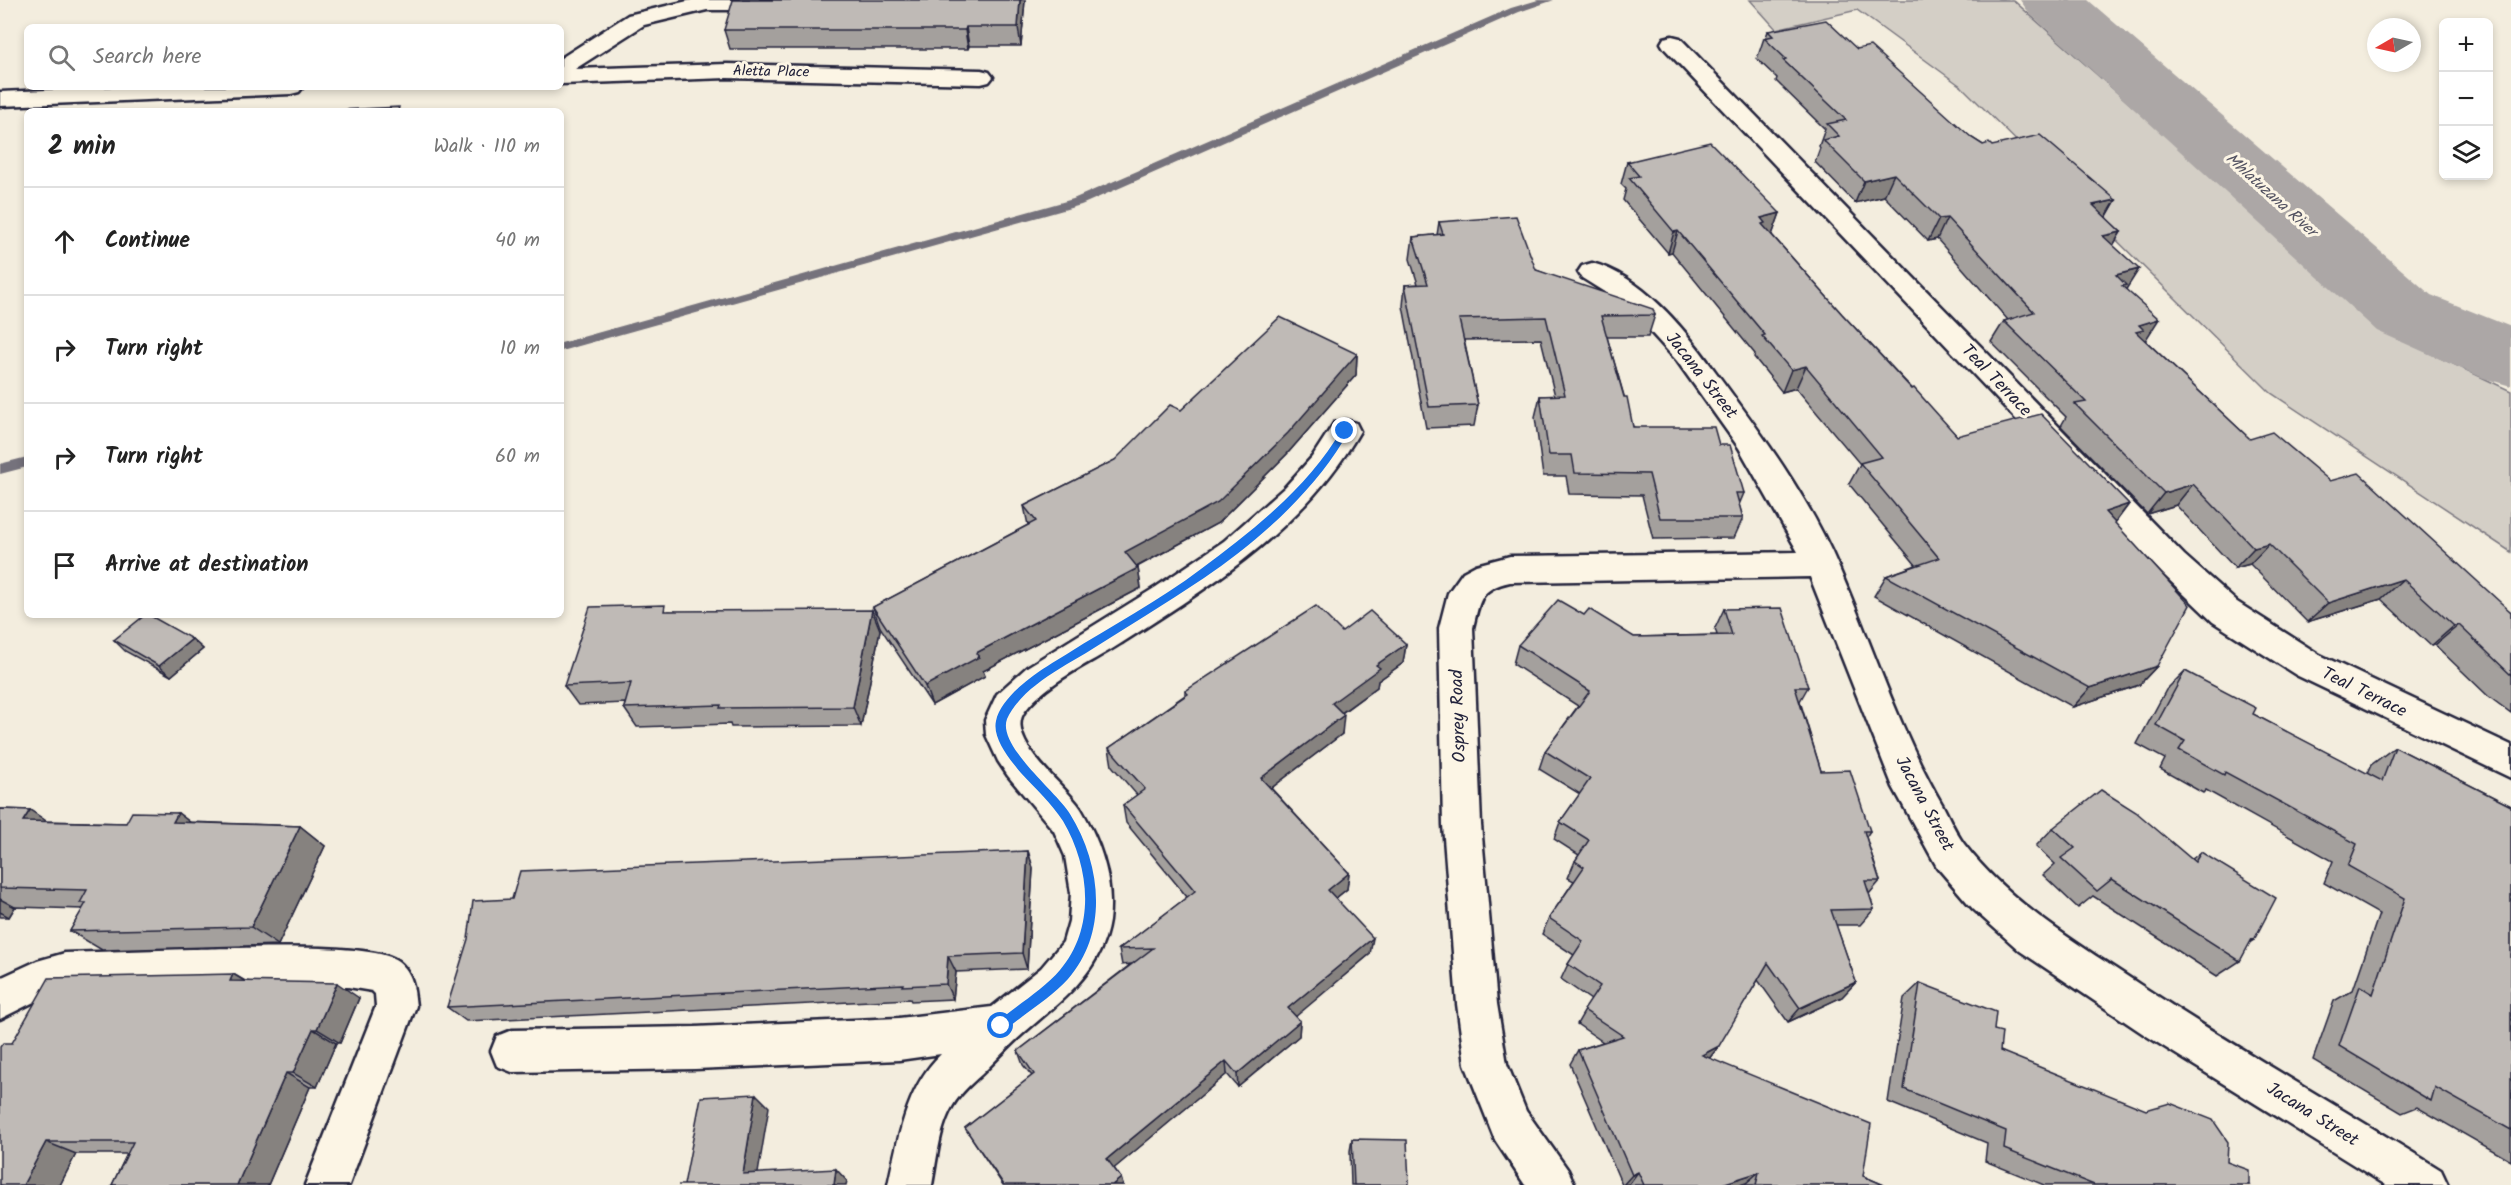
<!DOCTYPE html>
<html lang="en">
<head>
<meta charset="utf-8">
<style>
	:root { --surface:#fff; --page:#f6f6f6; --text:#222; --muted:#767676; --line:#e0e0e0 }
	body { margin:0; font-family:Kalam,sans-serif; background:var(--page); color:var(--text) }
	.controls { position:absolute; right:18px; top:18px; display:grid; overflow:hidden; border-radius:9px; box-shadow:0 3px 9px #0003 }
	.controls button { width:54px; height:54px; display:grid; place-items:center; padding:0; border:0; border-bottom:2px solid var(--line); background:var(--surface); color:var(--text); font:30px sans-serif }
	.compass { position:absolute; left:2367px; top:18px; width:54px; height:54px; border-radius:50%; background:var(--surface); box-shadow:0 3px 9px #0003; rotate:261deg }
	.stop { position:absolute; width:18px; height:18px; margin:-14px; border:4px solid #1a73e8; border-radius:50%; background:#fff }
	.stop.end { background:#1a73e8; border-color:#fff; box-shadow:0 2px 6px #0008 }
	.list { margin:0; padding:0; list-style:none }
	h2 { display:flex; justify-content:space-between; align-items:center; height:78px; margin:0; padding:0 24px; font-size:26px }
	h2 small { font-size:20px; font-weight:400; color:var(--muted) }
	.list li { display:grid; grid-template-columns:39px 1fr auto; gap:18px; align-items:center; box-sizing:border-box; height:108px; padding:0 24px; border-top:2px solid var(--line) }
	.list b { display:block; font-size:22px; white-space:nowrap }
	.list em { font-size:20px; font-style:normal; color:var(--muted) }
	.icon { flex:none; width:33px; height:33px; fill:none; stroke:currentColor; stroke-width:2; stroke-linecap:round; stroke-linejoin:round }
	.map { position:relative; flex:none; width:2511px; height:1185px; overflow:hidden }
	.search { position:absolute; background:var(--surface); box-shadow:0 3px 9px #0003; left:24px; top:24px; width:540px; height:66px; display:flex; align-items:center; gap:15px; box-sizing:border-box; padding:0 21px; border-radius:9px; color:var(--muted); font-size:22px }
	.panel { position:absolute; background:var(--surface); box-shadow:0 3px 9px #0003; left:24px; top:108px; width:540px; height:510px; border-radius:9px }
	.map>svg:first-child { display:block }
	.green { fill:#d4cfc6; stroke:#7b7880; stroke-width:1.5 }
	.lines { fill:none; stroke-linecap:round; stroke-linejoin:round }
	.stream { fill:#75727b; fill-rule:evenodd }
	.river { fill:#aca7a6; fill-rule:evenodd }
	.minor-casing { stroke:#22223b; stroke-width:5 }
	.minor { fill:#fcf5e5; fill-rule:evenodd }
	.wall { fill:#a4a09d; stroke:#22223b; stroke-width:1.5 }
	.shaded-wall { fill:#86827f; stroke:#22223b; stroke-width:1.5 }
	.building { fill:#bfbab6; stroke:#22223b; stroke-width:1.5 }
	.route { fill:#1a73e8 }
	.labels { text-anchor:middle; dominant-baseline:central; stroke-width:6; stroke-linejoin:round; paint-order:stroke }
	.far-street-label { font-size:15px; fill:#22223b; stroke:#fcf5e5 }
	.far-water-label { font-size:16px; font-style:italic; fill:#525160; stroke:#fcf5e5 }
	.street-label { font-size:18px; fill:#22223b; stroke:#fcf5e5 }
</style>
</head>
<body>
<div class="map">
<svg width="2511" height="1185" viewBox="0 0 2511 1185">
	<rect width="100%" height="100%" fill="#f3edde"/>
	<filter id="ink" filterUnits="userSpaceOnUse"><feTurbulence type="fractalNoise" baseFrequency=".0167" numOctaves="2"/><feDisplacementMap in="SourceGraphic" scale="12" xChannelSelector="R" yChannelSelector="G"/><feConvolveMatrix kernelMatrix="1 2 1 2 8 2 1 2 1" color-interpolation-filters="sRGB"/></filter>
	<g filter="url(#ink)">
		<polygon class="green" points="1750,0 2013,0 2389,334 2511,391 2511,552 2271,393 1962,87 1857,10 1776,29"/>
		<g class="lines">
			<g class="stream">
				<polygon points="1538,0 1554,0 1519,12 1081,205 561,351 561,343 1073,199 1511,8"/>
				<polygon points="27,457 27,467 0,474 0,464"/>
			</g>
			<polygon class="river" points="2020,0 2088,0 2431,295 2511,327 2511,386 2483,378 2377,331 2029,13"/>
			<defs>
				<g id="minor">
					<polygon points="692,0 786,0 788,3 785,8 777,10 707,10 644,25 575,69 727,64 981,70 989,72 993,77 989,82 981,84 727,78 561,84 561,58 628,15"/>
					<polygon points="1672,36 1680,38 2184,555 2237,602 2320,655 2511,745 2511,778 2296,675 2213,622 2162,573 1664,48 1661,43 1664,38"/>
					<polygon points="117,87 303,87 299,92 291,94 0,106 0,92"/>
					<path d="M1592 263C1641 276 1683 327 1712 367 1759 430 1808 495 1839 568 1873 647 1899 730 1942 804 1949 817 1955 832 1964 844 2010 904 2077 943 2139 984 2238 1049 2341 1108 2441 1170L2448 1185H2386L2145 1035 2020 951 1973 909 1937 867 1893 787 1810 577 1510 582C1479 589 1480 600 1473 628L1481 825 1497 1004 1507 1064 1526 1111 1568 1170 1575 1185H1525L1495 1140 1465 1064 1457 1004 1443 825 1439 628 1448 593 1463 572 1476 565 1510 556 1798 552 1739 448 1677 361 1627 306 1582 278 1578 272 1582 266Z"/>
					<path d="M1345 420 1356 423 1360 431C1305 528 1212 585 1120 644 1089 664 1048 681 1025 711 1003 740 1067 786 1081 809 1101 843 1114 882 1109 921 1101 972 1063 999 1026 1031 1012 1043 999 1057 986 1070 974 1082 961 1091 952 1107 939 1129 937 1160 932 1185H888C898 1140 906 1087 941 1054L899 1060 695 1069 512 1072 497 1066 491 1051 497 1036 512 1030 695 1027 899 1018 992 1007 1041 968 1063 942 1069 921 1071 893 1065 856 1054 831 1008 776 998 761 986 735 985 720 997 694 1027 667 1156 587 1224 541 1285 487 1312 457 1334 423Z"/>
					<path d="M191 949C229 949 373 941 398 961 413 973 414 988 416 1006L349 1185H305L376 1006 375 994 372 991 348 987H191L65 991 44 997 0 1019V978L37 961 65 953Z"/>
				</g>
			</defs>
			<use href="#minor" class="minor-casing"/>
			<use href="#minor" class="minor"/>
		</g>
		<g class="wall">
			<polygon points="1025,0 1021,46 969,46 968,49 730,49 724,30"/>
			<polygon points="1768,31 1857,49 1972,138 1983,145 1992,146 2116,200 2106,218 2121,232 2113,245 2126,289 2145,340 2250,439 2330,481 2511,612 2511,713 2488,696 2435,645 2431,646 2381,599 2307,622 2250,564 2235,568 2176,505 2147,514 2061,426 2066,417 1991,342 2004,321 2008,320 1937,239 1928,241 1884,196 1855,203 1815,162 1820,148 1819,146 1825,129 1776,81 1777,78 1757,59 1764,38 1766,37"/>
			<polygon points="1627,162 1780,213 1772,235 1842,314 1957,436 2129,504 2115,523 2157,666 2139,685 2073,707 1874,596 1886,576 1916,565 1849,484 1860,464 1796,388 1782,392 1754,357 1755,354 1672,252 1668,253 1623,200 1626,189 1621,184"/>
			<polygon points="1439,222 1536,270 1655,315 1648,337 1607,337 1633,427 1719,445 1744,493 1739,505 1743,518 1734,538 1653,539 1642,495 1569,494 1566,476 1543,476 1535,417 1540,396 1555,396 1541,339 1464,340 1478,405 1474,426 1426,428 1403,306 1405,285 1418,284 1410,259 1413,237 1437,235"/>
			<polygon points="1357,354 1356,375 1287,454 1218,523 1137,567 1138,568 1141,588 983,671 985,676 932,705 880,627 873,607 1028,525 1024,506 1115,460 1181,410"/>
			<polygon points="1724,609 1808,687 1800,701 1821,771 1870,831 1866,837 1880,881 1869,894 1874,909 1860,925 1836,925 1856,982 1842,997 1788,1022 1758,980 1710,1058 1863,1176 1884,1185 1746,1185 1746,1183 1740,1185 1629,1185 1629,1184 1622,1185 1570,1064 1578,1050 1603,1042 1577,1024 1591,1000 1561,979 1568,964 1574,955 1542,934 1549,918 1574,881 1568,878 1575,861 1579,855 1554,839 1560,822 1580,794 1539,769 1545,751 1578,706 1513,664 1518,645 1584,615 1634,637 1717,635 1715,628"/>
			<polygon points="669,611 880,630 861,726 731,727 730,724 637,727 624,708 625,703 578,705 564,686"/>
			<polygon points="1342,632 1406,644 1403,663 1378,681 1377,687 1342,713 1342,734 1271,788 1349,873 1347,889 1336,898 1370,954 1295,1016 1300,1021 1299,1036 1238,1087 1227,1074 1114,1168 1121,1178 1123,1185 1003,1185 965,1128 1032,1076 1023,1065 1018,1051 1131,964 1122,965 1119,949 1187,897 1126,823 1123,805 1137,795 1112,766 1109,748 1185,695 1185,691"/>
			<polygon points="192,639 203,649 171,676 125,651 114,640"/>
			<polygon points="2185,671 2253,714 2367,774 2371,765 2395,747 2511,806 2511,1161 2417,1107 2402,1113 2313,1060 2334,1001 2353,990 2379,914 2324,883 2333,861 2206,790 2203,793 2160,769 2165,759 2137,744 2166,690"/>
			<polygon points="0,809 30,810 46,821 126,823 178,813 190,822 300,826 325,846 278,945 102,950 70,931 83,909 15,907 9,917 0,917"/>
			<polygon points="2053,828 2192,859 2201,852 2254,940 2249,943 2240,961 2217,976 2093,896 2078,908 2043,875 2055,864 2036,846"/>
			<polygon points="1028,851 1033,868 1027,969 956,972 953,999 911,1001 910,999 466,1021 447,1007 512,899"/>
			<polygon points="233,974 245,981 359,998 340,1043 336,1043 317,1087 310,1087 268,1185 112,1185 127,1154 76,1154 60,1185 0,1185 12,1043"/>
			<polygon points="1920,983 1994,1030 2000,1051 2227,1162 2249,1185 2044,1185 1985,1161 1987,1143 1888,1102 1904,998"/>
			<polygon points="1352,1139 1409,1185 1351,1185 1350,1151"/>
		</g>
		<g class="shaded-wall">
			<polygon points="1020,0 1025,0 1021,46 1018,27"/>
			<polygon points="966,27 969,46 968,49 965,30"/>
			<polygon points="1894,174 1884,196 1855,203 1864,181"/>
			<polygon points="2116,200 2103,222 2093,205"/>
			<polygon points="1780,213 1772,235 1757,239 1761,218"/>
			<polygon points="1947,218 1937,239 1928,241 1939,219"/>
			<polygon points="1678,231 1672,252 1668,253 1674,232"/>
			<polygon points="2121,232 2108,254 2103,236"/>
			<polygon points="2139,269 2125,291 2116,275"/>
			<polygon points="2159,319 2145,341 2129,351 2139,325"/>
			<polygon points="1357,354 1356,375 1287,454 1218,523 1127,572 1125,552"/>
			<polygon points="1806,366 1796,388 1782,392 1791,370"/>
			<polygon points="2193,484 2176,505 2147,514 2164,493"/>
			<polygon points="2129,504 2113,525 2105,512"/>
			<polygon points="2269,544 2250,564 2235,568 2254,548"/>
			<polygon points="1138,568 1141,588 983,671 985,676 932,705 925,686 976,653"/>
			<polygon points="2403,579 2381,599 2307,622 2328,603"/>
			<polygon points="872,610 880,630 861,726 853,707"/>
			<polygon points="2459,625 2435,645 2431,646 2454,626"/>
			<polygon points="192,639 203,649 171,676 159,666"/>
			<polygon points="1406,644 1403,663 1378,681 1377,687 1330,721 1332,703 1376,665"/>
			<polygon points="2157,666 2139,685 2073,707 2090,688"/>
			<polygon points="1344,715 1342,734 1261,796 1261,778"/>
			<polygon points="30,810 61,831 23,821"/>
			<polygon points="178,813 205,834 173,822"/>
			<polygon points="300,826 325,846 278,945 251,927"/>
			<polygon points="1028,851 1033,868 1027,969 1022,953"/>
			<polygon points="1349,873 1347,889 1326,906 1328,890"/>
			<polygon points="0,899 15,907 9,917 0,912"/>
			<polygon points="1373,938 1370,954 1288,1023 1288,1008"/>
			<polygon points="948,956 956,972 953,999 946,984"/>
			<polygon points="233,974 258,989 230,981"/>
			<polygon points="1856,982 1842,997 1788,1022 1800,1008"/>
			<polygon points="337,983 359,998 340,1043 317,1029"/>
			<polygon points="1300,1021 1299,1036 1238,1087 1237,1074"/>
			<polygon points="313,1029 336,1043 317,1087 293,1073"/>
			<polygon points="1719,1046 1708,1060 1702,1055"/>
			<polygon points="1226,1061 1227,1074 1111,1171 1107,1159"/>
			<polygon points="286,1073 310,1087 268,1185 237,1185"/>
			<polygon points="756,1094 769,1107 756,1185 743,1174"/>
			<polygon points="46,1142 76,1154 60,1185 23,1185"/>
			<polygon points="836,1169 847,1181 846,1185 834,1185"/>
			<polygon points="1638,1172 1629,1184 1623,1185 1632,1175"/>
			<polygon points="1759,1172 1746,1183 1740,1185 1719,1185"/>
			<polygon points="1121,1178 1123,1185 1112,1185"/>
		</g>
		<g class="building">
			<polygon points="733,0 1020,0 1018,27 966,27 965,30 724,30"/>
			<polygon points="1826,20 1857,49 1870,46 1972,138 1983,145 1989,143 1992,146 2040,135 2116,200 2093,205 2121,232 2103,236 2139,269 2116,275 2126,285 2122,286 2159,319 2139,325 2144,330 2136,332 2250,439 2272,432 2330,481 2359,473 2511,612 2511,675 2459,625 2454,626 2403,579 2328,603 2269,544 2254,548 2193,484 2164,493 2075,404 2086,402 2004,321 2034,312 1947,218 1939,219 1894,174 1864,181 1823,140 1839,136 1827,124 1846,120 1783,60 1786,59 1764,38 1773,36 1768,31"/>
			<polygon points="399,107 398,111 319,111"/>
			<polygon points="1710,142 1780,213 1761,218 1765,223 1762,224 1842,314 1912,389 1914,388 1957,436 2041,414 2129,504 2105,512 2190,605 2157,666 2090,688 1886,576 1939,558 1860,463 1882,457 1806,366 1791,370 1762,336 1765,335 1678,231 1674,232 1629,178 1639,176 1627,162"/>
			<polygon points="1516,216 1536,270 1653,309 1655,315 1601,316 1624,397 1627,397 1633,427 1714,427 1719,445 1730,445 1744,493 1736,493 1743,518 1660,518 1649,474 1575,473 1572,455 1549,455 1540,396 1565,395 1546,317 1459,319 1478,405 1429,407 1405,285 1428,284 1413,237 1443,234 1439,222"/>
			<polygon points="1280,317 1357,354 1288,433 1218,502 1125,552 1138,568 976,653 979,657 925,686 873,607 1036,521 1024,506 1115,460 1170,405 1181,410"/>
			<polygon points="1558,600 1584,615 1589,609 1634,637 1732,635 1724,609 1782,608 1808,687 1795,687 1821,771 1850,770 1870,831 1864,831 1880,881 1865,881 1874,909 1831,910 1856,982 1800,1008 1768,963 1719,1046 1702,1055 1871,1124 1863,1176 1884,1185 1756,1185 1759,1172 1719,1185 1644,1185 1638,1172 1632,1175 1578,1050 1623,1036 1584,1010 1600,986 1568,964 1583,941 1549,918 1584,867 1575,861 1589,840 1560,822 1590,779 1545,751 1590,691 1518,645"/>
			<polygon points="665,605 664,611 872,610 853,707 720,708 721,705 624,708 631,683 564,686 590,607"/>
			<polygon points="1316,606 1342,632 1370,611 1406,644 1376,665 1380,668 1332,703 1344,715 1261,778 1349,873 1328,890 1373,938 1288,1008 1300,1021 1237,1074 1226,1061 1107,1159 1121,1178 1112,1185 1004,1185 965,1128 1034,1074 1018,1051 1153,948 1119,949 1195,891 1123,805 1145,789 1109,748 1188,694 1185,691"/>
			<polygon points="145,615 149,615 192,639 159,666 114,640"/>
			<polygon points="2185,671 2256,708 2253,714 2382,781 2395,747 2511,806 2511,1130 2435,1087 2431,1101 2339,1046 2360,986 2373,994 2405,898 2348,866 2357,844 2225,772 2224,775 2179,750 2185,741 2156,725"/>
			<polygon points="2101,790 2136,812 2195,862 2201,852 2276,898 2254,940 2252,939 2240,961 2112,879 2097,891 2061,858 2075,848 2053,828"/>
			<polygon points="0,809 30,810 23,821 126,823 132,812 178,813 173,822 300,826 251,927 70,931 86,903 80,903 87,890 0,888"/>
			<polygon points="1028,851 1022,953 948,956 946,984 902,986 903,984 447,1007 468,939 473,901 512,899 520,871"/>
			<polygon points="233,974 230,981 337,983 317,1029 313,1029 293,1073 286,1073 237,1185 112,1185 133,1142 46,1142 23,1185 0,1185 0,1047 3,1043 12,1043 49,978"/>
			<polygon points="1920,983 1996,1012 1994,1030 2002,1032 2000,1051 2146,1110 2170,1103 2213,1120 2228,1142 2227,1162 2249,1170 2249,1185 2094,1185 2004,1149 2006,1131 1904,1089"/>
			<polygon points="756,1094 743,1174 836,1169 834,1185 678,1185 684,1185 701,1097"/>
			<polygon points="1352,1139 1407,1140 1409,1185 1354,1185"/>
		</g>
	</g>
	<path class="route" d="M1345 428 1349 431C1317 489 1259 541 1204 578 1165 604 1125 628 1086 653 1069 663 1051 673 1036 685 1025 693 1013 706 1007 719 997 746 1057 792 1070 814 1101 864 1109 932 1068 979 1052 997 1024 1014 1005 1030H997V1022C1016 1006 1044 989 1060 970 1096 928 1090 867 1063 821 1052 804 1035 788 1021 773 1011 761 992 739 996 721 999 705 1016 689 1029 679 1040 670 1054 662 1067 654 1111 626 1159 601 1201 569 1254 529 1309 487 1342 429Z"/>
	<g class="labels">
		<g class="far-street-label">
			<text transform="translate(771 72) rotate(1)">Aletta Place</text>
		</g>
		<g class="far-water-label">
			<text transform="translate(2271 195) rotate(42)">Mhlatuzana River</text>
		</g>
		<g class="street-label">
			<text transform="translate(1701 376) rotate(52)">Jacana Street</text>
			<text transform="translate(1996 381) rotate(46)">Teal Terrace</text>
			<text transform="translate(2364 693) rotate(26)">Teal Terrace</text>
			<text transform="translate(1459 716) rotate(-92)">Osprey Road</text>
			<text transform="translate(1924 804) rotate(62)">Jacana Street</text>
			<text transform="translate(2312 1115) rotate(32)">Jacana Street</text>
		</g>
	</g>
</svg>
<div class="controls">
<button>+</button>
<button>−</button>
<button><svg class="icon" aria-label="layers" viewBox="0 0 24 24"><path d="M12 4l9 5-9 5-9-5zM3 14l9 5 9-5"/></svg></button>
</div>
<svg class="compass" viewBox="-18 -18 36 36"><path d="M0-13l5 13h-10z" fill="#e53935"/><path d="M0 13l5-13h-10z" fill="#767676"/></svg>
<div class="stop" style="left:1001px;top:1026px"></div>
<div class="stop end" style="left:1345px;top:431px"></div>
<div class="search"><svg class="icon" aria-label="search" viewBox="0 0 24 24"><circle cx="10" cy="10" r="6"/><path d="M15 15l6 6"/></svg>Search here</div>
<section class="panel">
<h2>2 min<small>Walk · 110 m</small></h2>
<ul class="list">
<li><svg class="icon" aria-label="ahead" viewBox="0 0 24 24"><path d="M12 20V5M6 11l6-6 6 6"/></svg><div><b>Continue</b></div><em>40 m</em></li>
<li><svg class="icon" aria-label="right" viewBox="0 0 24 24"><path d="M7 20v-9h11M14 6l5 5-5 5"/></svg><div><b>Turn right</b></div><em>10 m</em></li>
<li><svg class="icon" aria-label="right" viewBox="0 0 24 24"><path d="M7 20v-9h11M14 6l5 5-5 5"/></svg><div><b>Turn right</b></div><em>60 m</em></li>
<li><svg class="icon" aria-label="arrive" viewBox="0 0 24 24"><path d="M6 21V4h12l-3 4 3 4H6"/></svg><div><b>Arrive at destination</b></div></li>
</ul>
</section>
</div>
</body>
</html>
